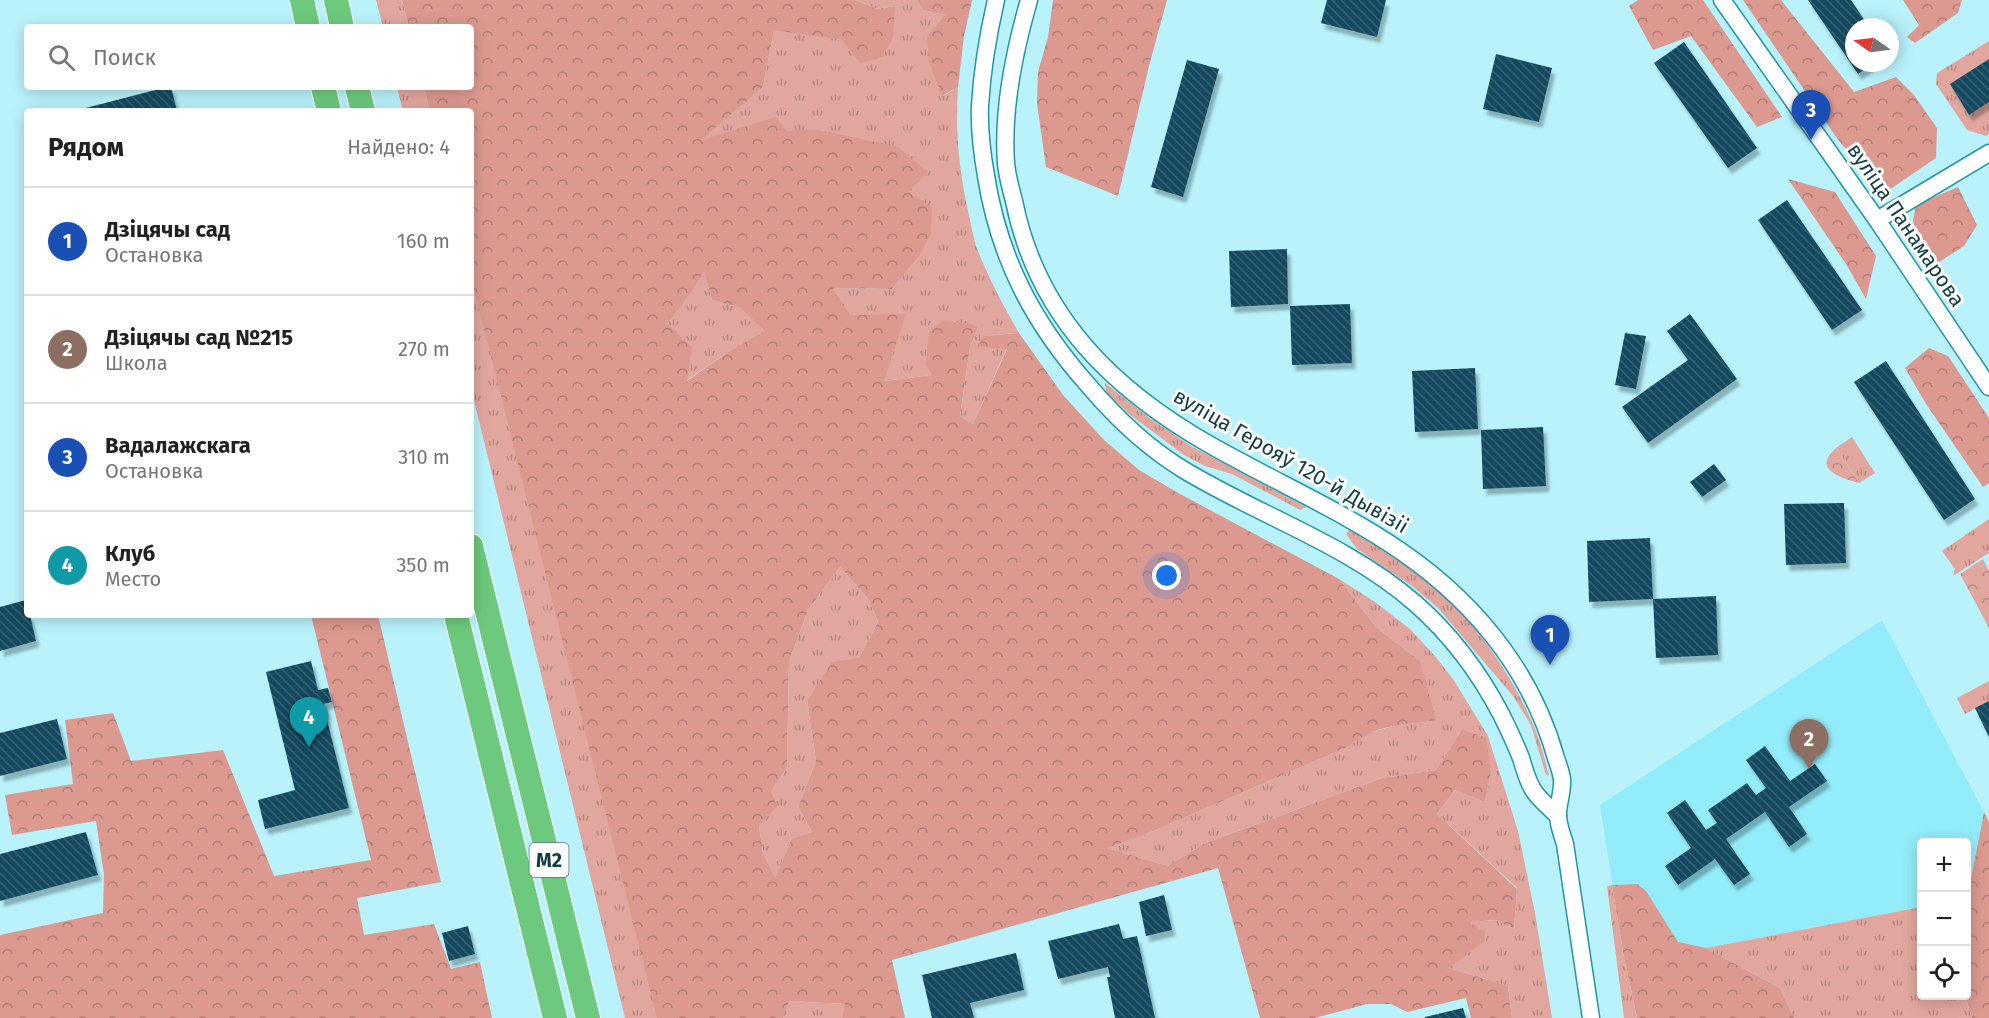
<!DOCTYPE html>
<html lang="ru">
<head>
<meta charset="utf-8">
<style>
	:root { --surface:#fff; --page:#f6f6f6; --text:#202124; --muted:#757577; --line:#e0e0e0; --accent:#d93025 }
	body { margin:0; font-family:"Fira Sans",sans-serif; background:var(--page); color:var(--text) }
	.controls { position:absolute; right:18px; bottom:18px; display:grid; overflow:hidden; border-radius:6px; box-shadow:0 3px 15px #0003 }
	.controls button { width:54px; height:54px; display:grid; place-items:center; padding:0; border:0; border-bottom:2px solid var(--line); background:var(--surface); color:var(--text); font:30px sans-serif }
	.compass { position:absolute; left:1845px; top:18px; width:54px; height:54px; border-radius:50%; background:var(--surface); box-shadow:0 3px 15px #0003; rotate:284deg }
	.you { position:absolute; left:1167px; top:576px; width:21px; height:21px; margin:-15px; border:4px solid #fff; border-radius:50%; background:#1a73e8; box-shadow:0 0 0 9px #1a73e833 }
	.badge { display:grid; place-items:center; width:39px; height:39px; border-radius:50%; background:var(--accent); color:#fff; font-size:20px; font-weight:700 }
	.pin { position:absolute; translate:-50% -50px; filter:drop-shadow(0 2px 3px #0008) }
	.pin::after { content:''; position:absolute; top:32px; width:21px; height:18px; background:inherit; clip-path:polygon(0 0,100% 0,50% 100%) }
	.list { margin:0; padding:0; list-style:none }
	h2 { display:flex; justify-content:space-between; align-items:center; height:78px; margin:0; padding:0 24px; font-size:26px }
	h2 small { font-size:20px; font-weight:400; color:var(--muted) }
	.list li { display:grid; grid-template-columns:39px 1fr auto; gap:18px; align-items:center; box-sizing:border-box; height:108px; padding:0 24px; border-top:2px solid var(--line) }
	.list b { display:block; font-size:22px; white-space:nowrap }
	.list p { margin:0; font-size:20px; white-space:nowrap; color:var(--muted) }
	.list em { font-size:20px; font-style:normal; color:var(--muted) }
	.icon { flex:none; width:33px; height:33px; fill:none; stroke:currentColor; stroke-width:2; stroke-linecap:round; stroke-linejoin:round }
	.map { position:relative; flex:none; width:1989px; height:1018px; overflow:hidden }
	.search { position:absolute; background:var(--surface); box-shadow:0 3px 15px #0003; left:24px; top:24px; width:450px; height:66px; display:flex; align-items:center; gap:15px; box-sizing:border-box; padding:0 21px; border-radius:6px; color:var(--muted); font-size:22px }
	.panel { position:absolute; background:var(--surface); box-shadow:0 3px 15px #0003; left:24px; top:108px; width:450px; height:510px; border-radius:6px }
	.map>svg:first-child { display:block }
	.built { fill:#93ecf9 }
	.grass { fill:url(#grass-tufts) }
	.forest { fill:url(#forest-crowns); fill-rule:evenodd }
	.park { fill:url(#park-crowns) }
	.building { fill:url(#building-back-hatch); filter:url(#shadow) }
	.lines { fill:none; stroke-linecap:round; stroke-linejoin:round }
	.minor-casing { stroke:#2296a5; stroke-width:19 }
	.highway-casing { stroke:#fff; stroke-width:26 }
	.minor { stroke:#fff; stroke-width:16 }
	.highway { stroke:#6dc97d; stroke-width:24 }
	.labels { text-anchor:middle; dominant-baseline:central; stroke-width:6; stroke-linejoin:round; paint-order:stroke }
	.shield { fill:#fff; stroke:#57777b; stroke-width:1.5 }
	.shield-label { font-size:20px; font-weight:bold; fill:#0f3d43 }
	.street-label { font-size:21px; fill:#0f3d43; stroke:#fff }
</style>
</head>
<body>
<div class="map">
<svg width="1989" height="1018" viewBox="0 0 1989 1018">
	<defs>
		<pattern id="grass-tufts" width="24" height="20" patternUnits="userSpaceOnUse" patternTransform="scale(1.5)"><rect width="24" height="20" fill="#e1a79f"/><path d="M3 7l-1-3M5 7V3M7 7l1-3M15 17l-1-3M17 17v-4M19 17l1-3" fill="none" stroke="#b58983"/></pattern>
		<pattern id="forest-crowns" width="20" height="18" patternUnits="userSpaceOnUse" patternTransform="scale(1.5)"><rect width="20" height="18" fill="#dc9990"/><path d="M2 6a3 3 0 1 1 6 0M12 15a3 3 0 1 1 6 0" fill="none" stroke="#b17e77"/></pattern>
		<pattern id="park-crowns" width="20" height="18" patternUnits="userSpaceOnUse" patternTransform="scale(1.5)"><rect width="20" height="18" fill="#e1a79f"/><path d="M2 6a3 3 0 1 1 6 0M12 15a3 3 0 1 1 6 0" fill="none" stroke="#b58983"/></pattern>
		<pattern id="building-back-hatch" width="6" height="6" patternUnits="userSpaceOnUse" patternTransform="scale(1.5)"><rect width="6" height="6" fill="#124a5f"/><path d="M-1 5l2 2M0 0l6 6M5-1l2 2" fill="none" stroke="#336374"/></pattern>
		<filter id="shadow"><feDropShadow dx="3.5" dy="6" stdDeviation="1.5" flood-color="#0004"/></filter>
	</defs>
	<rect width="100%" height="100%" fill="#b9f2fb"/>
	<polygon class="built" points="1882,620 1984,812 1967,898 1966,842 1922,842 1921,907 1706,948 1624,957 1600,805"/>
	<g class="grass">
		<polygon points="376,0 402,0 409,27 383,27"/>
		<path d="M856 0H917L923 10 945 15 943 96 958 87C955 130 959 172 969 215 971 225 973 236 976 246 988 277 1003 305 1019 333L984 336 978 347 1007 348 973 424 960 416 970 347 978 327 932 375 884 381 851 315 833 288 892 289 918 258 907 192 928 172 822 130 699 140 763 87 774 29 842 40 895 6 877 9Z"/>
		<polygon points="1989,41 1989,134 1986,136 1967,130 1936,84 1937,73"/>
		<polygon points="397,87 424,87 430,111 403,111"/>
		<polygon points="704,271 712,300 740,306 764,331 731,350 686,381 667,324 679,310"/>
		<polygon points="471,274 658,1018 625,1018 471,388"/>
		<polygon points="1105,383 1148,417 1191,446 1306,507 1300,510 1232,474 1205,466 1184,455 1129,414 1106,392"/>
		<polygon points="1852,437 1875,473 1859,483 1836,448"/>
		<polygon points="1989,519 1989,553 1953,576 1955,569 1942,551"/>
		<path d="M1349 530C1382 549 1415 569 1443 595 1479 627 1513 678 1532 722 1540 739 1544 757 1549 775H1546L1531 725 1513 696 1438 608 1412 586 1357 549 1346 534Z"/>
		<polygon points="840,567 869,600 878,622 859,658 807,701 816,761 798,807 812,832 792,838 775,879 763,853 759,826 776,806 771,791 787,768 789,661 808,610"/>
		<polygon points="1339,579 1375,602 1410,629 1435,656 1453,679 1488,736 1518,831 1535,913 1552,1018 1512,1018 1508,986 1449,968 1467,922 1496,920 1514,929 1517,888 1437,814 1455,790 1485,802 1491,772 1485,738 1462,729 1436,770 1382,778 1203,844 1168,866 1106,848 1144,835 1350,746 1362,735 1393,726 1420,661 1376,627"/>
		<polygon points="1989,681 1989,701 1965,714 1957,698"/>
		<polygon points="1612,885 1624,957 1637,1018 1624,1018 1607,886"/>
		<polygon points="1921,907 1922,996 1965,996 1972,1018 1794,1018 1780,988 1706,948"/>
		<polygon points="788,1001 846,1004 842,1018 783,1018"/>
	</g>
	<g class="forest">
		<path d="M402 0H856L877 9 895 6 893 38 882 57 860 63 842 40 774 30 763 87 701 140 776 117 786 131 821 130 898 147 928 172 908 192 932 207 931 234 918 258 892 289 833 288 851 315 906 314 884 381 932 375 926 364 929 332 943 321 969 323 978 327 970 347 960 416 973 424 1007 349 977 347 984 336 1019 333 1063 395 1104 440 1139 470 1180 494 1339 579 1376 627 1420 661 1436 720C1406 724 1373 725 1350 746L1144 835 1107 848 1168 866 1203 844 1382 778 1436 770 1462 729 1486 738 1491 772 1485 802 1455 790 1437 814 1517 889 1514 929 1496 920 1468 922 1485 932V941L1449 968 1508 986 1512 1018H1471L1466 998 1407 1012 1391 1004H1367L1315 1018H1260L1218 868 892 960 905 1018H842L845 1004 789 1001 783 1018H657L471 277V111H430L424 87H471V27H409ZM704 272 712 300 740 307 764 331 731 350 687 381 692 347 667 324 679 310ZM840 567 869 600 878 622 859 658 832 662 807 701 816 761 798 807 812 832 792 838 775 878 763 853 759 826 777 806 771 791 787 768 789 661 808 610Z"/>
		<polygon points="917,0 972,0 964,36 958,87 942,96 929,62 927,37 945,15 923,10"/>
		<polygon points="1053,0 1167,0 1149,66 1118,196 1046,167 1037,103 1038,72 1048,37"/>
		<polygon points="1638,0 1703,0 1782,117 1757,127 1691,36 1653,50 1629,6"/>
		<polygon points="1743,0 1781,0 1854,92 1896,77 1914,95 1937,128 1936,158 1883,194 1836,137"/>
		<polygon points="1903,0 1962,0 1958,13 1915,43 1907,37 1919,25"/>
		<polygon points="1788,179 1835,192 1876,256 1866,299 1846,264"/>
		<polygon points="1958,187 1977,225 1964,246 1933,266 1910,236 1916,205"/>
		<polygon points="1929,348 1948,356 1989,418 1989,483 1983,487 1926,404 1905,368"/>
		<polygon points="311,615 378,615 441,882 357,898 364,935 434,924 451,969 480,962 492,1018 0,1018 0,935 103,913 104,875 96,821 12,835 5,795 73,784 65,720 113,713 131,761 223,750 274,876 371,860"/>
		<polygon points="1984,812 1989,822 1989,1018 1972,1018 1965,996 1967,899"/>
		<polygon points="1637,884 1646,891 1678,942 1706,948 1780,988 1794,1018 1637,1018 1624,957 1612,885"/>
	</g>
	<g class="park">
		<path d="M1836 448 1859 483C1842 478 1811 470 1836 448Z"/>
		<polygon points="1983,559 1989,571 1989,628 1960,574"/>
	</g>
	<g class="building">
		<polygon points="1327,0 1386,0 1377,37 1321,23"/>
		<polygon points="1808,0 1851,0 1869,27 1854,27 1854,63 1874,63 1858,74"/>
		<polygon points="1684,42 1757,148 1728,168 1654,63"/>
		<polygon points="1496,54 1552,68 1539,122 1483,109"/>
		<polygon points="1989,59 1989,102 1969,115 1950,84"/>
		<polygon points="1187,60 1219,69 1183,197 1151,187"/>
		<polygon points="167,87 171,87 177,111 74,111"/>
		<polygon points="1787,200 1862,310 1832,330 1758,220"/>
		<polygon points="1287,249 1288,304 1231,307 1229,251"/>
		<polygon points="1350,304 1352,363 1292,365 1290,306"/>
		<polygon points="1690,314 1737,379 1648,443 1622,407 1688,360 1667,331"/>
		<polygon points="1625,333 1646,336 1636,389 1615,385"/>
		<polygon points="1886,361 1975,499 1944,520 1854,382"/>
		<polygon points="1475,368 1478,429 1415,432 1412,371"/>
		<polygon points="1543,427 1546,486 1483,489 1481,430"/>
		<polygon points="1714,464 1726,480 1702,497 1690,482"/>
		<polygon points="1844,503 1846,563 1786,565 1784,504"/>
		<polygon points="1650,538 1653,599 1589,602 1587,541"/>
		<polygon points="1716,596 1718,655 1656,658 1653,599"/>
		<polygon points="26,600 27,615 30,615 36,641 0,651 0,607"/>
		<polygon points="311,661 318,690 328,688 332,702 323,704 349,808 265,829 258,800 295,790 266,672"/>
		<polygon points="1989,701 1989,737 1975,708"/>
		<polygon points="57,719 67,759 0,776 0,733"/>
		<polygon points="1765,746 1790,781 1815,764 1827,781 1789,807 1807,834 1789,847 1765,812 1726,839 1750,874 1734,885 1715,859 1678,885 1665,866 1691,848 1667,813 1685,800 1706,830 1717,823 1708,810 1727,797 1747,783 1756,795 1766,788 1746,760"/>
		<polygon points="86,832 98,875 0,901 0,854"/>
		<polygon points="1164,895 1172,930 1146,936 1139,902"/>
		<polygon points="1119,924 1123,939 1137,936 1155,1018 1115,1018 1107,977 1110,977 1108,967 1058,979 1048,941"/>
		<polygon points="468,926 475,954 449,961 442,933"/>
		<polygon points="1016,953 1024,990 970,1003 974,1018 932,1018 922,975"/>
		<polygon points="1463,1008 1466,1018 1425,1018 1425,1017"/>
	</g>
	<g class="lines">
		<defs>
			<g id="minor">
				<path d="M996 0C988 35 982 71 980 106 979 129 982 153 986 176 999 258 1033 323 1088 385 1116 418 1146 447 1184 470 1260 516 1349 545 1416 604 1451 635 1479 672 1501 714 1508 728 1515 743 1521 758 1524 768 1527 779 1532 788 1537 798 1549 807 1558 816"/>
				<path d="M1029 0C1014 52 1002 109 1006 163 1007 176 1011 189 1014 201 1037 316 1113 390 1212 446 1320 507 1427 544 1503 649 1527 682 1545 719 1556 758 1558 764 1561 772 1562 779 1563 789 1559 801 1558 812 1557 822 1562 834 1565 844L1591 1018"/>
				<polyline points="1722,0 1877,220 1989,387"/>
				<polyline points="1877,220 1989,153"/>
			</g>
			<g id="highway">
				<polyline points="302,0 308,27"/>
				<polyline points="336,0 342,27"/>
				<polyline points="323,87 329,111"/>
				<polyline points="357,87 363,111"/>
				<polyline points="471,546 588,1018"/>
				<polyline points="456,615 555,1018"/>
			</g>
		</defs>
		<use href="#minor" class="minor-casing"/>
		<use href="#highway" class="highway-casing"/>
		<use href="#minor" class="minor"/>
		<use href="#highway" class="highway"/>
	</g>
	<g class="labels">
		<rect class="shield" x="529.5" y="843" width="39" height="34" rx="4.5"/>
		<g class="shield-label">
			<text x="549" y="860">М2</text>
		</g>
		<g class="street-label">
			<text transform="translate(1906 225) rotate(56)">вуліца Панамарова</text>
			<text transform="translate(1291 461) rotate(30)">вуліца Герояў 120-й Дывізіі</text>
		</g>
	</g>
</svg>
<div class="controls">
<button>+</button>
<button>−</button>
<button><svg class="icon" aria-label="locate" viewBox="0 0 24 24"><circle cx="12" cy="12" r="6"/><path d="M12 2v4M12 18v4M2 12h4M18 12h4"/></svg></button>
</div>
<svg class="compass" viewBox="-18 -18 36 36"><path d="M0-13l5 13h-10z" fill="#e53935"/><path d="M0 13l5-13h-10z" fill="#757577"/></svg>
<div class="you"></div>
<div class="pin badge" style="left:1550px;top:665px;background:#1a4fb4">1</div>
<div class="pin badge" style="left:1809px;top:769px;background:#8d6e63">2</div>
<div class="pin badge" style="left:1811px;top:140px;background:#1a4fb4">3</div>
<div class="pin badge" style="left:309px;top:747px;background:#0f9aa8">4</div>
<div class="search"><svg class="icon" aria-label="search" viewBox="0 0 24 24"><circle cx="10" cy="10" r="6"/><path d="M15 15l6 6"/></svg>Поиск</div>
<section class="panel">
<h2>Рядом<small>Найдено: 4</small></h2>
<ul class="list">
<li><span class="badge" style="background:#1a4fb4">1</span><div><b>Дзіцячы сад</b><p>Остановка</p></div><em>160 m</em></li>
<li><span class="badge" style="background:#8d6e63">2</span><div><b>Дзіцячы сад №215</b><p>Школа</p></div><em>270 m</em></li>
<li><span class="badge" style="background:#1a4fb4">3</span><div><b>Вадалажскага</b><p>Остановка</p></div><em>310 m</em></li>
<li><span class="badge" style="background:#0f9aa8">4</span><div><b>Клуб</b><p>Место</p></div><em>350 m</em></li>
</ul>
</section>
</div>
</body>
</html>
